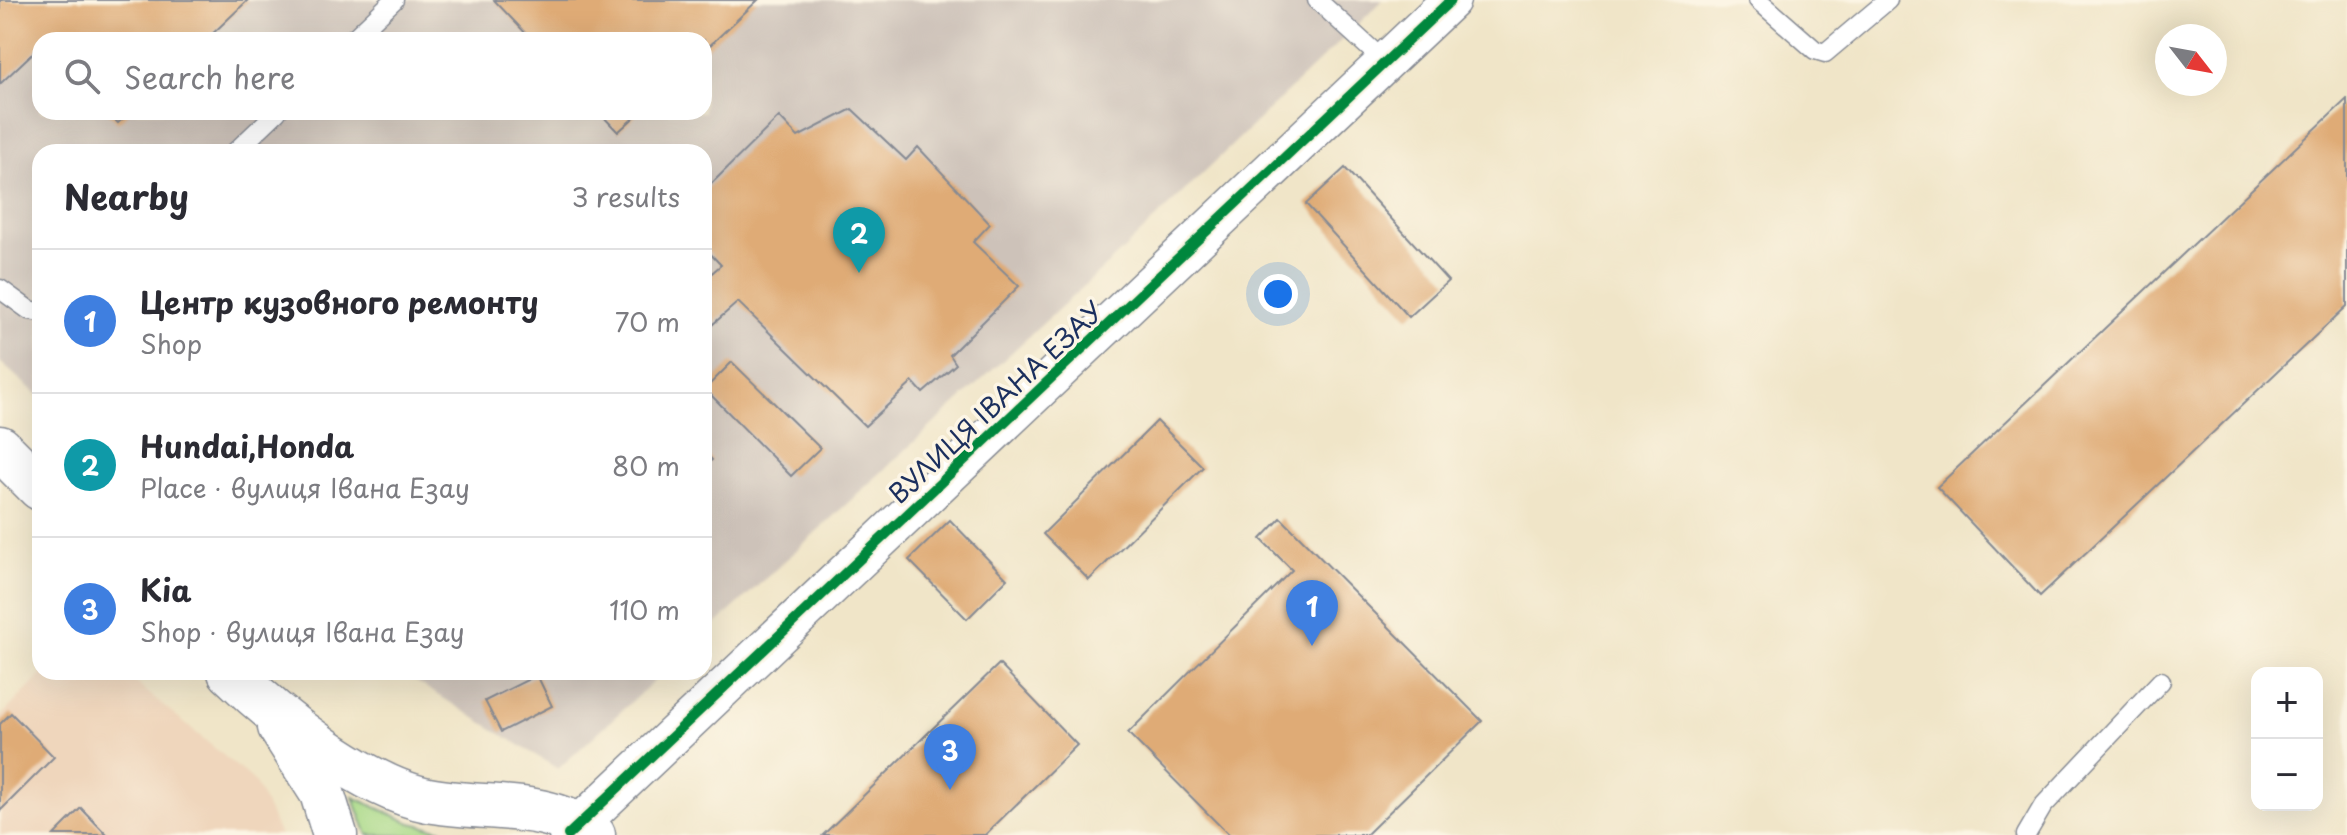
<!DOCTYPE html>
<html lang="en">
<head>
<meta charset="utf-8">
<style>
	:root { --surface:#fff; --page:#f7f7f7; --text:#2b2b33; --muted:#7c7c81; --line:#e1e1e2; --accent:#d93025 }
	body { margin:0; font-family:"Playpen Sans",sans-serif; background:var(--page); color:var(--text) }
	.controls { position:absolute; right:24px; bottom:24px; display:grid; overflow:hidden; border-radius:16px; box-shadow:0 8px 32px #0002 }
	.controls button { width:72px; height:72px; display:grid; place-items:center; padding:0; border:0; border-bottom:2px solid var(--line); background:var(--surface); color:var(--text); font:40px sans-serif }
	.compass { position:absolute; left:2155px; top:24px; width:72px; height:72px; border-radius:50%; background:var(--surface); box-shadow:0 8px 32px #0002; rotate:121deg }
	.you { position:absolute; left:1278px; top:294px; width:28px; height:28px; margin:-20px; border:6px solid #fff; border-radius:50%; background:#1a73e8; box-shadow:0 0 0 12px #1a73e833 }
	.badge { display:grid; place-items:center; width:52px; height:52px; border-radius:50%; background:var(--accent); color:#fff; font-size:26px; font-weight:700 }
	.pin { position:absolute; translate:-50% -66px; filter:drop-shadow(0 2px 4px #0008) }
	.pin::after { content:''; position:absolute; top:42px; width:28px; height:24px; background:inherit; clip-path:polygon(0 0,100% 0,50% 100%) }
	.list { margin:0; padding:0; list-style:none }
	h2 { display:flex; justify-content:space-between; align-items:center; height:104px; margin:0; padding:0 32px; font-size:34px }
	h2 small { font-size:26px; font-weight:400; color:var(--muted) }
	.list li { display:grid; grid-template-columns:52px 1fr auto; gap:24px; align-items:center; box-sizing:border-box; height:144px; padding:0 32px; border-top:2px solid var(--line) }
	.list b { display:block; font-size:30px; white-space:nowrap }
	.list p { margin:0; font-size:26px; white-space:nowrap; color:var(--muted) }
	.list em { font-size:26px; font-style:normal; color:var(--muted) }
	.icon { flex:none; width:44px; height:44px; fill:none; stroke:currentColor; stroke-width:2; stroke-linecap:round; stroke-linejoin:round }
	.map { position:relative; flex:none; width:2347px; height:835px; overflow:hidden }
	.search { position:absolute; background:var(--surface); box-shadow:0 8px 32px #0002; left:32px; top:32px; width:680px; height:88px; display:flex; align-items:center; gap:20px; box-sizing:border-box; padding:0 28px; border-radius:24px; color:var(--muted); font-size:30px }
	.panel { position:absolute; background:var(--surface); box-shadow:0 8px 32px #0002; left:32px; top:144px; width:680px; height:536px; border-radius:24px }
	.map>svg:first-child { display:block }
	.built { fill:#efd6bc }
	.industrial { fill:#cdc2b9; fill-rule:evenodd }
	.green { fill:#a8d987; stroke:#628472; stroke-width:2 }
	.building { fill:#dfab76 }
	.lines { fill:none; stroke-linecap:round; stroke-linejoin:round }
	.lane-casing { stroke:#868a93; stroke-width:21 }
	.street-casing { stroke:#868a93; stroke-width:41 }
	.secondary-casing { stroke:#868a93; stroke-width:47 }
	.lane { stroke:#fff; stroke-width:18 }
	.street { stroke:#fff; stroke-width:38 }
	.secondary { stroke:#fff; stroke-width:44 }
	.cycleway-casing { stroke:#fcf5e5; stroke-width:15 }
	.cycleway { stroke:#00873e; stroke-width:10 }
	.labels { text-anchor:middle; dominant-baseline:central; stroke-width:7; stroke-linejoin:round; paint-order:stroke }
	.street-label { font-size:26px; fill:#1b2f5e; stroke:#fcf5e5 }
</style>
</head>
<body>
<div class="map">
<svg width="2347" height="835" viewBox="0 0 2347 835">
	<rect width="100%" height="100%" fill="#fcf5e5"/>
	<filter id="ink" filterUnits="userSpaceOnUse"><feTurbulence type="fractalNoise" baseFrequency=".0125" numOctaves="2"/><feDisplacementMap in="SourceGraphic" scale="16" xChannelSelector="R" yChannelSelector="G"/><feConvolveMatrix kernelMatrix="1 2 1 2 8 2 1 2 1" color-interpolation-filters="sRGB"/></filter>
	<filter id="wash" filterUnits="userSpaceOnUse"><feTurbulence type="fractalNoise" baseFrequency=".006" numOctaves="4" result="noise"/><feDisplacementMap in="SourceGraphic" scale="32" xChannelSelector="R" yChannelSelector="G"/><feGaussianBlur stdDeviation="1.8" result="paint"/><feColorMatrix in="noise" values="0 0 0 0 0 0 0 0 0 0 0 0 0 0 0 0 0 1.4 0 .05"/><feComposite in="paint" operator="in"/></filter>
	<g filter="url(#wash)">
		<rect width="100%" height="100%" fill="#f0e5c8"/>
		<polygon class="built" points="45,672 123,672 254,781 280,835 0,835 0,717"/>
		<g class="industrial">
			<path d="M0 0H1383L1123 250 704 635V152H40V397L0 362ZM40 40H704V112H40Z"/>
			<polygon points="401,672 664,672 558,769"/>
		</g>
		<polygon class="green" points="353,797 411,823 464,835 368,835"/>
		<g id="blocks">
			<g class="building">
				<polygon points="0,0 248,0 206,40 40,40 40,46 0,84"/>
				<polygon points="494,0 758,0 704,51 704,40 532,40"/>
				<polygon points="2347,99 2347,306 2040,596 1937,487"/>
				<polygon points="852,109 906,160 918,147 990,224 973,242 1019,286 950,355 956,364 923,393 913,382 865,426 738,302 704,332 704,280 721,265 704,247 704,191 779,117 798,137"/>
				<polygon points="107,112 130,112 118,123"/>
				<polygon points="599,112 640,112 618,132"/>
				<polygon points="1345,168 1448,281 1409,317 1306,204"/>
				<polygon points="732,362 820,448 791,476 705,389"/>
				<polygon points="1157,421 1203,467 1089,580 1043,534"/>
				<polygon points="704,451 712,460 704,467"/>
				<polygon points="1281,518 1482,721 1366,835 1229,835 1128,733 1292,570 1261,539"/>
				<polygon points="950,520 1007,579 967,619 909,560"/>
				<polygon points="999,664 1077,745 985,835 823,835"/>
				<polygon points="537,675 552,706 501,732 485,701"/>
				<polygon points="11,713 54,757 0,811 0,724"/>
				<polygon points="81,808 107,835 54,835"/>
			</g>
		</g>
	</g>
	<g filter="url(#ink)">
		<use href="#blocks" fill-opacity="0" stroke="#868a93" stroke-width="2"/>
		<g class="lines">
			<defs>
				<g id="lane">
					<polyline points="1317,0 1386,63"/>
					<polyline points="1758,0 1815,50 1825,53 1888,0"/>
					<polyline points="352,40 394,0"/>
					<polyline points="235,152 277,112"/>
					<polyline points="0,289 29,310 40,312"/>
					<polyline points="2026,835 2043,806 2161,681"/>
				</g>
				<polyline id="street" points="568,835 1451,0"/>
				<g id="secondary">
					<polyline points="0,448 40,488"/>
					<path d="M230 672C277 718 363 787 428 800 484 811 546 799 593 835"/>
					<polyline points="280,727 322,793 335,835"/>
				</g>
			</defs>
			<use href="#lane" class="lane-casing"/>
			<use href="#street" class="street-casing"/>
			<use href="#secondary" class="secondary-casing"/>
			<use href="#lane" class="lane"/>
			<use href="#street" class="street"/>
			<use href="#secondary" class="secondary"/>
			<defs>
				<polyline id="cycleway" points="568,835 1451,0"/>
			</defs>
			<use href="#cycleway" class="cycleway-casing"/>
			<use href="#cycleway" class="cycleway"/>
		</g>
	</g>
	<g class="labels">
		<g class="street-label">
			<text transform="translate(995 402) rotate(-43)">ВУЛИЦЯ ІВАНА ЕЗАУ</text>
		</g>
	</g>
</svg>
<div class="controls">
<button>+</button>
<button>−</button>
</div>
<svg class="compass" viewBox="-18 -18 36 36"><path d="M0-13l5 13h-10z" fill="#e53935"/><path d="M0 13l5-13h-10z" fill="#7c7c81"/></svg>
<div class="you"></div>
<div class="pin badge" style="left:1312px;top:646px;background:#3f7fe0">1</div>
<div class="pin badge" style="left:859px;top:273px;background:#0f9aa8">2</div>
<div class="pin badge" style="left:950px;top:790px;background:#3f7fe0">3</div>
<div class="search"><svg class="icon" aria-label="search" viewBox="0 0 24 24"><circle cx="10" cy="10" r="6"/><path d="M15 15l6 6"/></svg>Search here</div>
<section class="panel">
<h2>Nearby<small>3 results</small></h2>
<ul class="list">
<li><span class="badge" style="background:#3f7fe0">1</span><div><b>Центр кузовного ремонту</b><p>Shop</p></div><em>70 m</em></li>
<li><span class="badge" style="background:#0f9aa8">2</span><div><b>Hundai,Honda</b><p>Place · вулиця Івана Езау</p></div><em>80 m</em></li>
<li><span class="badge" style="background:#3f7fe0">3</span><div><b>Kia</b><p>Shop · вулиця Івана Езау</p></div><em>110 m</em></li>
</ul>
</section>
</div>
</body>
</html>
